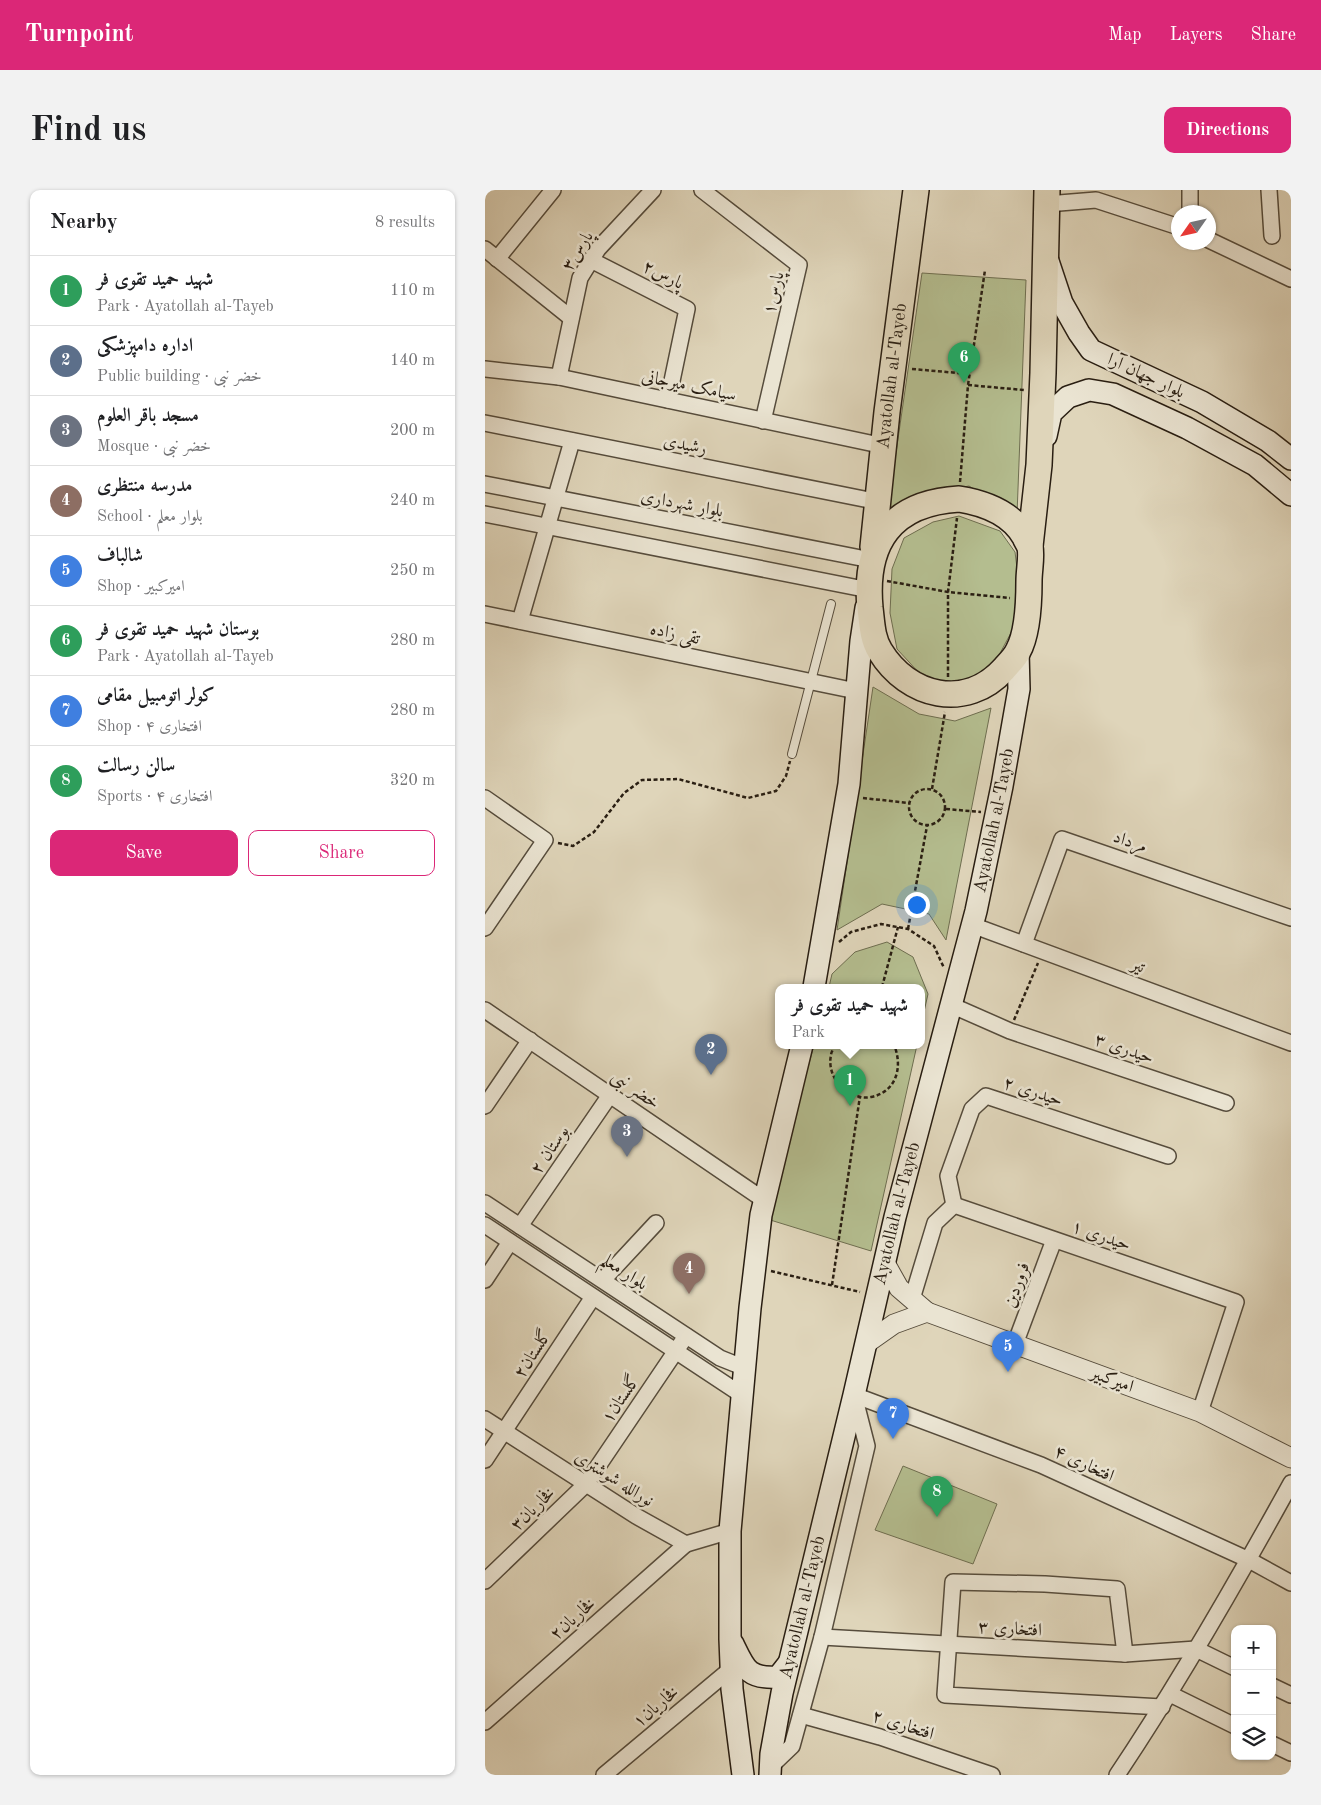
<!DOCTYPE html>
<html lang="en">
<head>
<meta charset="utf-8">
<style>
	:root { --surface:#fff; --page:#f2f2f2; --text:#202124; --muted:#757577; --line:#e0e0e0; --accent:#db2777 }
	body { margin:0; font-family:"Old Standard TT",Amiri,serif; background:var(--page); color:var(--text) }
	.controls { position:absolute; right:15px; bottom:15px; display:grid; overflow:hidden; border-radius:10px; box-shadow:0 1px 4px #0004 }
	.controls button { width:45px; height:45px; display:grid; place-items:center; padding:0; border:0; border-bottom:1px solid var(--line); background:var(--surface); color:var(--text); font:25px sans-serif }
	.compass { position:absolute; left:686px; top:15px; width:45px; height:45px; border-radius:50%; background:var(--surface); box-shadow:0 1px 4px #0004; rotate:236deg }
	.you { position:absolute; left:431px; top:714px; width:18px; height:18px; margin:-12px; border:4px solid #fff; border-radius:50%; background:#1a73e8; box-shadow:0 0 0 8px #1a73e833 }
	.badge { display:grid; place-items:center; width:32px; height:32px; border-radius:50%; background:var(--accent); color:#fff; font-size:16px; font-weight:700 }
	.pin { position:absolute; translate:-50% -41px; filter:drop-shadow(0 1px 2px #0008) }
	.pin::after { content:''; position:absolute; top:26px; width:18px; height:15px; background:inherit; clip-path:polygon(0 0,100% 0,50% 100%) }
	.popup { position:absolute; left:290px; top:794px; width:150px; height:65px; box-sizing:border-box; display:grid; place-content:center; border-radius:10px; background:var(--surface); filter:drop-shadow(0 1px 4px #0005); font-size:16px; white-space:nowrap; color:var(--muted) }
	.popup b { font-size:19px; color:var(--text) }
	.popup::after { content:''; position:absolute; left:50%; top:100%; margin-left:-10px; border:10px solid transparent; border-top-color:var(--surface) }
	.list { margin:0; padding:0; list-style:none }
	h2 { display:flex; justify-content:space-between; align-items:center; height:65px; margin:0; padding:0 20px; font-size:21px }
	h2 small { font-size:16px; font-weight:400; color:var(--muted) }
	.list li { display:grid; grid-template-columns:32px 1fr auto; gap:15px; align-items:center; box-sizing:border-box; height:70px; padding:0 20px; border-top:1px solid var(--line) }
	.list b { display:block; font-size:19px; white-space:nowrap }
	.list p { margin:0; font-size:16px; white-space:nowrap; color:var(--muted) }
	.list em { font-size:16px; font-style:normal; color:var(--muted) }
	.actions { display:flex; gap:10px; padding:15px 20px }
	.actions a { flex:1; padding:11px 0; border:1px solid var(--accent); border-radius:10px; text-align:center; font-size:18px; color:var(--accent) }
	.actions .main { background:var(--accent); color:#fff }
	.icon { flex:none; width:28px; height:28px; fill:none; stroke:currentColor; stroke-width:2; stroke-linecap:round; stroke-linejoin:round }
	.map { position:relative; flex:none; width:806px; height:1585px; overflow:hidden; border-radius:10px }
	header { display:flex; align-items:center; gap:30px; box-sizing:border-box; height:70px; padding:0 25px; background:var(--accent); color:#fff }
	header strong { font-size:24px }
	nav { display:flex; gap:28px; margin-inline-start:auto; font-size:18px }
	.intro { display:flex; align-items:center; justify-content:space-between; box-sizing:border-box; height:120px; padding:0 30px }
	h1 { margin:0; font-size:35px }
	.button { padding:12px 22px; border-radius:10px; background:var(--accent); color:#fff; font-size:18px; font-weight:700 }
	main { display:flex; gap:30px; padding:0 30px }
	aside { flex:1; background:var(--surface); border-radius:10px; box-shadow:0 1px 4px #0004 }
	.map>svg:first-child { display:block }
	.green { fill:#b4bd8f; stroke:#6e6e50 }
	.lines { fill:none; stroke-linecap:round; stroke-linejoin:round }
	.service-casing { stroke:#564c3c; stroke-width:10 }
	.minor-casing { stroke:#564c3c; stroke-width:18 }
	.tertiary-casing { stroke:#564c3c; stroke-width:21 }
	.secondary-casing { stroke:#291e12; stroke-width:24 }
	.trunk-casing { stroke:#291e12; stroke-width:28 }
	.path { stroke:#291e12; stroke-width:2.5; stroke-dasharray:4 2.5; stroke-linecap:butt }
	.service { stroke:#eae4d2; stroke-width:8 }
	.minor { stroke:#eae4d2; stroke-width:15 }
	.tertiary { stroke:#eae4d2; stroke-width:19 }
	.secondary { stroke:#eae4d2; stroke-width:21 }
	.trunk { stroke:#dfd5ba; stroke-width:25 }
	.labels { text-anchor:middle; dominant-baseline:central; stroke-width:5; stroke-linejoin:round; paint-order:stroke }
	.street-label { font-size:18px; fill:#291e12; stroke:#eae4d2 }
</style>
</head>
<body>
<header>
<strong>Turnpoint</strong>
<nav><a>Map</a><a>Layers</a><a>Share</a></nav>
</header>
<div class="intro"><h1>Find us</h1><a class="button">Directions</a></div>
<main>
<aside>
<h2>Nearby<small>8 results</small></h2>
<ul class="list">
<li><span class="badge" style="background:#2e9e5b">1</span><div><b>شهید حمید تقوی فر</b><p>Park · Ayatollah al-Tayeb</p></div><em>110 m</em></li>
<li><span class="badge" style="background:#5c6f8a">2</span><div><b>اداره دامپزشکی</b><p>Public building · خضر نبی</p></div><em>140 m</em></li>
<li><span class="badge" style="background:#6b7280">3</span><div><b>مسجد باقر العلوم</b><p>Mosque · خضر نبی</p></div><em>200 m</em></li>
<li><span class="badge" style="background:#8d6e63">4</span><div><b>مدرسه منتظری</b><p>School · بلوار معلم</p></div><em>240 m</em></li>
<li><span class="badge" style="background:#3f7fe0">5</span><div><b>شالباف</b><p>Shop · امیرکبیر</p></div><em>250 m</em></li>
<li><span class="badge" style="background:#2e9e5b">6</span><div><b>بوستان شهید حمید تقوی فر</b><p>Park · Ayatollah al-Tayeb</p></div><em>280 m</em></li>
<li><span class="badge" style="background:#3f7fe0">7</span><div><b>کولر اتومبیل مقامی</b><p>Shop · افتخاری ۴</p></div><em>280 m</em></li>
<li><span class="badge" style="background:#2e9e5b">8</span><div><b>سالن رسالت</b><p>Sports · افتخاری ۴</p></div><em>320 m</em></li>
</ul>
<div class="actions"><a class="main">Save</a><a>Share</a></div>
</aside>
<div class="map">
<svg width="806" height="1585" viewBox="0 0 806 1585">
	<rect width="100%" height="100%" fill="#dfd5ba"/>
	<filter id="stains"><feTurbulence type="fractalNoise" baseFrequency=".004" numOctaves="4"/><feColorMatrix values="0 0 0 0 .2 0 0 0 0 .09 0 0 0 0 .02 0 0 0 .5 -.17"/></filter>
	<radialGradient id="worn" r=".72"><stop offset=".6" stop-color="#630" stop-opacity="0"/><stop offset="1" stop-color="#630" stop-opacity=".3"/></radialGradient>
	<g class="green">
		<polygon points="437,83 541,90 532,325 484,296 443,304 402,325"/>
		<polygon points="474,326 515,341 530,362 535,402 528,439 513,467 493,486 466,494 436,485 412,459 405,423 407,379 419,348 448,332"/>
		<polygon points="388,497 434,524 470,531 506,518 461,750 444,724 397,714 352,740"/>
		<polygon points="402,752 428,767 443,804 436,835 436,797 344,797 347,784 370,762"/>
		<polygon points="329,855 432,855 386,1061 282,1029"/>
		<polygon points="418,1276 512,1314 488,1374 390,1340"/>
	</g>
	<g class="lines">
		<defs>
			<polyline id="service" points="307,564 346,414"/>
			<g id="minor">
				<polyline points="217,0 314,75 278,231"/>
				<polyline points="705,0 705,22"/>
				<polyline points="784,0 787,46"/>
				<polyline points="562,14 611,10 694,37"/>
				<polyline points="724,50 806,89"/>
				<polyline points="0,59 86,128"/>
				<polyline points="12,69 68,0"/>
				<polyline points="106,70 202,119 183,210"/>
				<polyline points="0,179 74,187 399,256"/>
				<polyline points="74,187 95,88 113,59 168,0"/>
				<polyline points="0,233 394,312"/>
				<polyline points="0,294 386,370"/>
				<polyline points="0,324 384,400"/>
				<polyline points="0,424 371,501"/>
				<polyline points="35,431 87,251"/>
				<polyline points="0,608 60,650 0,738"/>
				<polyline points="487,735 806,853"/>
				<polyline points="539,754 577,649 806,728"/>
				<polyline points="466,815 525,841 741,913"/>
				<polyline points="0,820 279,1010"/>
				<polyline points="0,916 45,850"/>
				<polyline points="0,1013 235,1168 260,1178"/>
				<polyline points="469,1015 751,1112 715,1222"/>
				<polyline points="469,1015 463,986 487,919 501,906 683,966"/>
				<polyline points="0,1035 257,1205"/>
				<polyline points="35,1036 125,905"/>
				<polyline points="0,1090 25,1052"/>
				<polyline points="118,1090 171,1033"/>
				<polyline points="427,1109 450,1033 469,1015"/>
				<polyline points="530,1154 569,1050"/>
				<polyline points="369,1205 556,1275 764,1370 806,1393"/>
				<polyline points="0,1229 151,1326 201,1354 245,1341"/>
				<polyline points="0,1270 108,1107"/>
				<polyline points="0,1391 101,1294 201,1146"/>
				<polyline points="337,1447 640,1464 711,1459 750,1478"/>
				<polyline points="640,1464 632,1399 560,1394 468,1392 460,1505 677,1517"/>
				<polyline points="787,1496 806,1505"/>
				<polyline points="685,1504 750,1536"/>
				<polyline points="316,1525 395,1547 507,1585"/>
				<polyline points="0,1532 201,1354"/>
				<polyline points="787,1554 806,1563"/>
				<polyline points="285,1577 307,1556 337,1447 382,1256 370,1209"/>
				<polyline points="119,1585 247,1478"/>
				<path d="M632 1585C695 1491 751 1393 806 1293"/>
			</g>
			<g id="tertiary">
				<polyline points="442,1122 715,1222 806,1268"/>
				<polyline points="382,1153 409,1134 442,1122 414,1098 400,1073"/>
			</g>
			<g id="secondary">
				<polyline points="563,71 577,113 594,143 606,160 717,212 783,251 806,269"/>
				<polyline points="561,246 566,223 583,207 604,200 628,204 702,238 770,275 806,305"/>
				<polyline points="329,797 364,594 376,451 381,418"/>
				<path d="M248 1454C260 1479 263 1489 293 1487L304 1473"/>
				<polyline points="258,1585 247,1499 245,1449 245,1341 265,1118 276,1025 317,855"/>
				<path id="s1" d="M285 1585 286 1564 297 1503 369 1205 410 1027 491 721 517 596 534 499 533 461"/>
			</g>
			<g id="trunk">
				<path d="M474 309C499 313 526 322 540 347 541 350 544 354 545 357 547 367 544 380 544 391 544 412 543 443 533 461 530 468 523 474 519 479 481 521 423 507 395 461 387 448 387 434 385 418 379 353 406 313 474 309Z"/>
				<polyline points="545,356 554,275 558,183 562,0"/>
				<path id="s2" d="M388 357 402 222 431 0"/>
			</g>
		</defs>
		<use href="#service" class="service-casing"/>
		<use href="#minor" class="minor-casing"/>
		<use href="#tertiary" class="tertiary-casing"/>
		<use href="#secondary" class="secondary-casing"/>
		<use href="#trunk" class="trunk-casing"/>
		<g class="path">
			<polyline points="427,179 485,184"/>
			<polyline points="483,195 539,200"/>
			<polyline points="475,292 483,195 500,80"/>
			<polyline points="402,391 463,402 525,408"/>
			<polyline points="463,487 463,402 472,328"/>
			<circle cx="442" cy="617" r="18"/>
			<polyline points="447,599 460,522"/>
			<polyline points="378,608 424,613"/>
			<polyline points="461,619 496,622"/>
			<polyline points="73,653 88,656 109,642 139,603 157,590 193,589 263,608 291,601 301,586 305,571"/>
			<polyline points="423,739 442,636"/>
			<polyline points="354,752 366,742 396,734 423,739 449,756 459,778"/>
			<polyline points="397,797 413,737"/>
			<polyline points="529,830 553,773"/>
			<path d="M351 855C349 858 346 862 346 865 341 888 363 911 386 907 412 902 418 876 409 855"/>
			<polyline points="286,1081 375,1102"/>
			<polyline points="347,1095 375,906"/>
		</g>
		<use href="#service" class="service"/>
		<use href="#minor" class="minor"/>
		<use href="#tertiary" class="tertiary"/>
		<use href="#secondary" class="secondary"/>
		<use href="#trunk" class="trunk"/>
	</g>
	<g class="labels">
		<g class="street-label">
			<text transform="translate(93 61) rotate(-58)">پارس۳</text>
			<text transform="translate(178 85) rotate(27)">پارس۲</text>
			<text transform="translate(289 103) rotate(-77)">پارس۱</text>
			<text stroke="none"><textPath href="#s2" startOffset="172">Ayatollah al-Tayeb</textPath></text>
			<text transform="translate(661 186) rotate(25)">بلوار جهان آرا</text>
			<text transform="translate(204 196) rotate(12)">سیامک میرجانی</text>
			<text transform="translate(200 255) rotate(11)">رشیدی</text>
			<text transform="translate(197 314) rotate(11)">بلوار شهرداری</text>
			<text transform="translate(190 444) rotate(12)">تقی زاده</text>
			<text stroke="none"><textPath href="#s1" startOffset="981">Ayatollah al-Tayeb</textPath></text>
			<text transform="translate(645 652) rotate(19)">مرداد</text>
			<text transform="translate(653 776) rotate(20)">تیر</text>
			<text transform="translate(639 859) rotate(19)">حیدری ۳</text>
			<text transform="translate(150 900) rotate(34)">خضر نبی</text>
			<text transform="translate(548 902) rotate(18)">حیدری ۲</text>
			<text transform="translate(65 960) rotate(-56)">بوستان ۲</text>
			<text stroke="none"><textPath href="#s1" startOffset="576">Ayatollah al-Tayeb</textPath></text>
			<text transform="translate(616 1046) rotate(19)">حیدری ۱</text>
			<text transform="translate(139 1082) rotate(33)">بلوار معلم</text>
			<text transform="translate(532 1095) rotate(-70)">فروردین</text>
			<text transform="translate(48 1164) rotate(-57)">گلستان۲</text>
			<text transform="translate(627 1190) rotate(20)">امیرکبیر</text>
			<text transform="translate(136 1209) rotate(-56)">گلستان۱</text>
			<text transform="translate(599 1274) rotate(25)">افتخاری ۴</text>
			<text transform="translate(129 1289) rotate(32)">نورالله شوشتری</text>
			<text transform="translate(48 1319) rotate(-44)">فخاریان۳</text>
			<text stroke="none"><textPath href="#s1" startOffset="171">Ayatollah al-Tayeb</textPath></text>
			<text transform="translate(88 1429) rotate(-41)">فخاریان۲</text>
			<text transform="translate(525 1439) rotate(3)">افتخاری ۳</text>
			<text transform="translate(171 1517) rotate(-40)">فخاریان۱</text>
			<text transform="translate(418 1535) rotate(18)">افتخاری ۲</text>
		</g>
	</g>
	<rect width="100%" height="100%" filter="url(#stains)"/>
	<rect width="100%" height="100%" fill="url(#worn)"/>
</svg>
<div class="controls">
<button>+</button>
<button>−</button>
<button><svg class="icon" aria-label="layers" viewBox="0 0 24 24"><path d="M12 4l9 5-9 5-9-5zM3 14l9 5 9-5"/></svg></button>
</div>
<svg class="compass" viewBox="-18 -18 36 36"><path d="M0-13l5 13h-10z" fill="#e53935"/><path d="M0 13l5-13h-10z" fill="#757577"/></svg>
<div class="you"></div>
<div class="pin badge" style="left:365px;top:916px;background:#2e9e5b">1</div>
<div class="popup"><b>شهید حمید تقوی فر</b>Park</div>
<div class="pin badge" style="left:226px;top:885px;background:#5c6f8a">2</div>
<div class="pin badge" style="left:142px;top:967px;background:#6b7280">3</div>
<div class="pin badge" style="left:204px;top:1104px;background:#8d6e63">4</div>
<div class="pin badge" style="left:523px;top:1182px;background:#3f7fe0">5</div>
<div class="pin badge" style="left:479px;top:193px;background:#2e9e5b">6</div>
<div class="pin badge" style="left:408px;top:1249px;background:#3f7fe0">7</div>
<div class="pin badge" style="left:452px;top:1327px;background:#2e9e5b">8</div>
</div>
</main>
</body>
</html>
